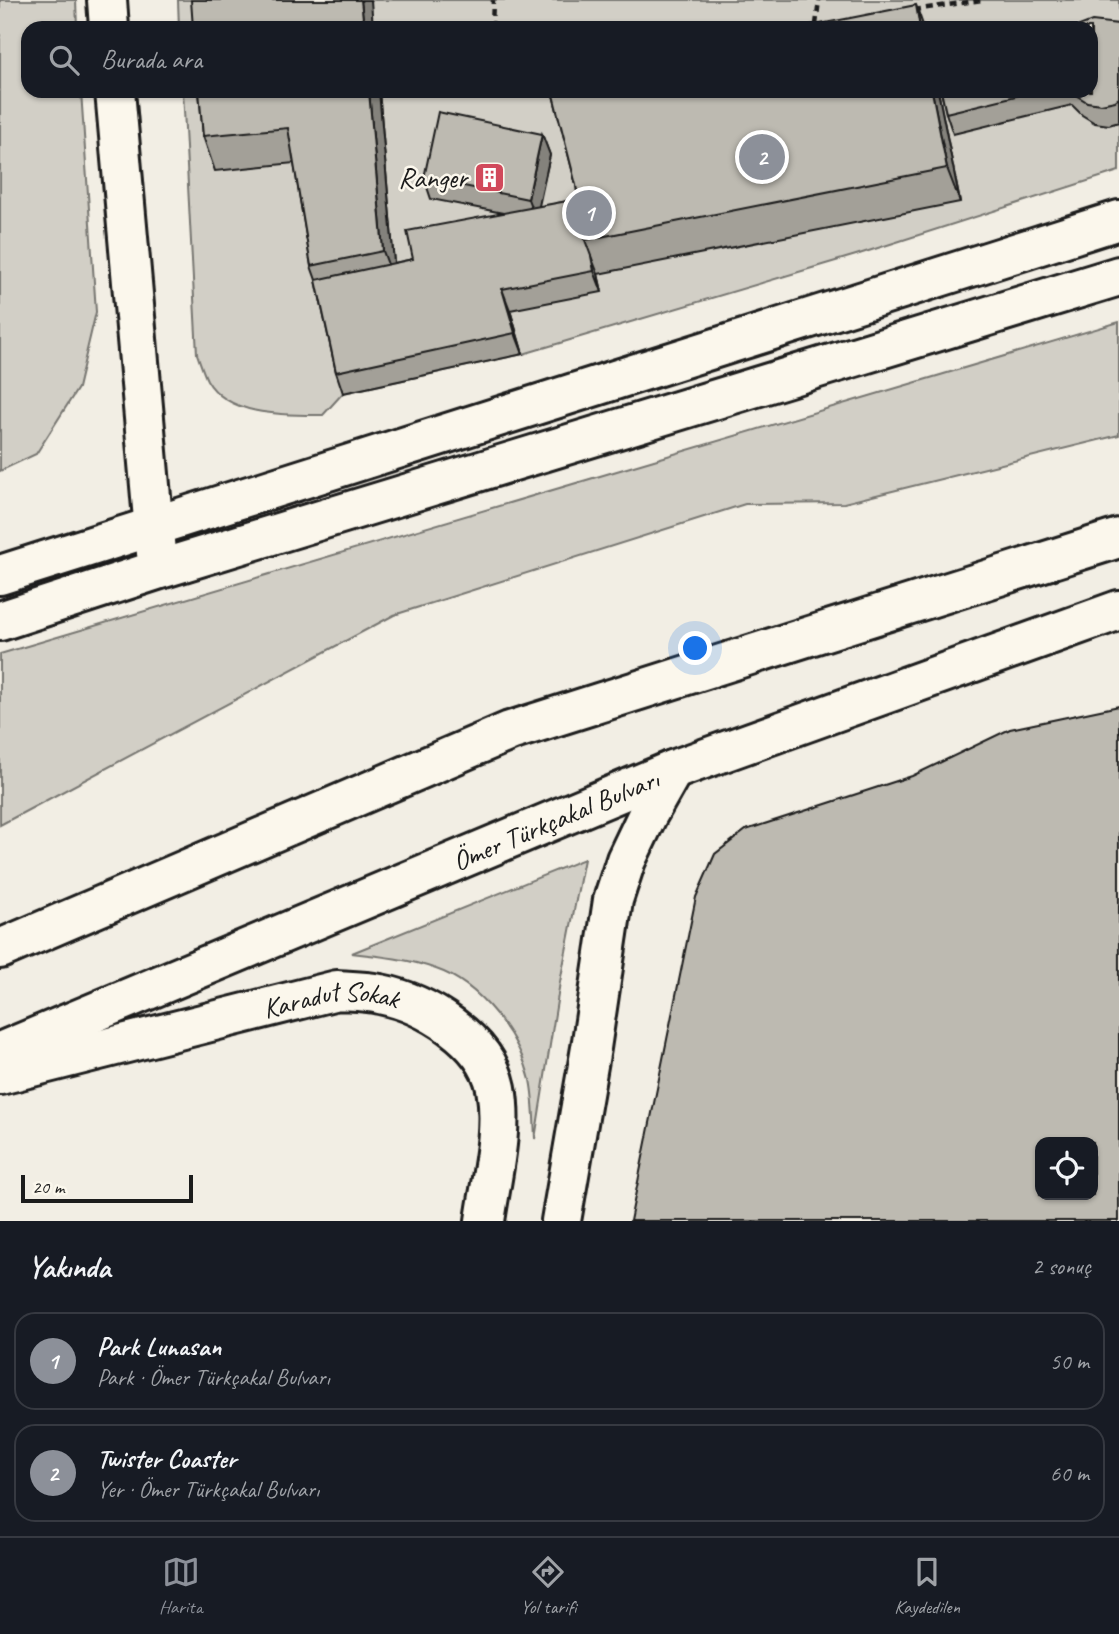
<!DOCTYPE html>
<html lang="tr">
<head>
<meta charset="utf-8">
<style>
	:root { --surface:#171b24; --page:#20242c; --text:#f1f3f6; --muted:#9ea1a6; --line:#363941; --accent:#8c9099 }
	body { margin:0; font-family:Caveat,sans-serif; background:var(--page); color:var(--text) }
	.controls { position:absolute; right:21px; bottom:21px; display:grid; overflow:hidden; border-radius:14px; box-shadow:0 2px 5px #0004 }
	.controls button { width:63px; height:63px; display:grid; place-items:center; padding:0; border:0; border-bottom:2px solid var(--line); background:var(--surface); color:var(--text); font:35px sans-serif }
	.scale { position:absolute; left:21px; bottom:18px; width:172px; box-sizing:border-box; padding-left:7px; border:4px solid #1c1c1c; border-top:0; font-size:19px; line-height:24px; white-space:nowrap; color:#1c1c1c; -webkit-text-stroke:5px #fbf7ec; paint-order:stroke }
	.you { position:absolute; left:696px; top:649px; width:24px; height:24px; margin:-18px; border:5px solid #fff; border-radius:50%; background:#1a73e8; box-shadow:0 0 0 10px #1a73e833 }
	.badge { display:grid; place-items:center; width:46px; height:46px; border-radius:50%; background:var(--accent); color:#fff; font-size:23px; font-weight:700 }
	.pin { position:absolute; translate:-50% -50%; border:4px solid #fff; box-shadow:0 2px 7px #0006 }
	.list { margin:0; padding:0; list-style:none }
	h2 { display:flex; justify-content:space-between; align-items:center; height:91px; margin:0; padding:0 28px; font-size:30px }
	h2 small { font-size:23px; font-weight:400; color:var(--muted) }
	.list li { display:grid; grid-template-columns:46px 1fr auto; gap:21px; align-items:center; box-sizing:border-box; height:98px; margin:0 14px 14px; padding:0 14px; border:2px solid var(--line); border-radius:21px }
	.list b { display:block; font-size:26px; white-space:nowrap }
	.list p { margin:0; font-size:23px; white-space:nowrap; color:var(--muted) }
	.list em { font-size:23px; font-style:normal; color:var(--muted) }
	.icon { flex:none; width:38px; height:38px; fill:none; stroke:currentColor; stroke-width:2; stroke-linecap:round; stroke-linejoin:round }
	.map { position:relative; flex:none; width:1119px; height:1221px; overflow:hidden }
	.search { position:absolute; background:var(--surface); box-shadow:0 2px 5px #0004; left:21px; right:21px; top:21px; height:77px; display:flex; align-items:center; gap:18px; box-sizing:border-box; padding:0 24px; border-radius:21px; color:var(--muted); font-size:26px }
	.sheet { height:315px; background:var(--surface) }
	nav { display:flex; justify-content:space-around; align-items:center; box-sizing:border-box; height:98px; border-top:2px solid var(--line); background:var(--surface); font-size:19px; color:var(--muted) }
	nav a { display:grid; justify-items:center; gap:4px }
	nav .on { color:var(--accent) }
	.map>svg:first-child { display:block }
	.green { fill:#d2cfc6; stroke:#777671; stroke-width:2 }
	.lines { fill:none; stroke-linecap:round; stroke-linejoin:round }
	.minor-casing { stroke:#1c1c1c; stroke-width:44 }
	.tertiary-casing { stroke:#1c1c1c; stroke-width:44 }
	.primary-casing { stroke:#1c1c1c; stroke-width:44 }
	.path { stroke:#1c1c1c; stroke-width:4.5; stroke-dasharray:7 5; stroke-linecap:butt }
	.minor { stroke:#fbf7ec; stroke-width:38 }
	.tertiary { stroke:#fbf7ec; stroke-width:38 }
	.primary { stroke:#fbf7ec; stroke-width:38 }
	.wall { fill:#a3a098; stroke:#1c1c1c; stroke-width:2 }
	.shaded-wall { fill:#84827c; stroke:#1c1c1c; stroke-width:2 }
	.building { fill:#bdbab1; stroke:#1c1c1c; stroke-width:2; fill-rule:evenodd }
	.labels { text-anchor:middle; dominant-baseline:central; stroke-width:5; stroke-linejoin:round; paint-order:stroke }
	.poi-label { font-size:28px; fill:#1c1c1c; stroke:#fbf7ec; text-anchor:end }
	.street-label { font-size:28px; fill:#1c1c1c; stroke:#fbf7ec }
</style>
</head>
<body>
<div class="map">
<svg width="1119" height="1221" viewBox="0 0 1119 1221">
	<rect width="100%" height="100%" fill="#f2eee4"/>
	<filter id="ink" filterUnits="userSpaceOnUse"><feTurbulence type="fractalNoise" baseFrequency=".0143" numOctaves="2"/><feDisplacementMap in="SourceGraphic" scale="14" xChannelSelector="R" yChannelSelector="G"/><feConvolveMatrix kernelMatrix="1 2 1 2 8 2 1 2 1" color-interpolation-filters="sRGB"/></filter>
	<g filter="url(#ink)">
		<g class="green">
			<polygon points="0,0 76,0 77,28 28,28 28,91 81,91 96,312 78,388 36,454 0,471"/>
			<path d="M178 0H1119V171L856 255 523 354 343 393 323 415C286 415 228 417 207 380 203 372 200 362 197 354L183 91H1091V28H179Z"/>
			<polygon points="1119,322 1119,435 844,503 745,504 394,615 0,825 0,654"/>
			<path d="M584 859 560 982 535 1139C534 1120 534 1099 530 1080 519 1035 480 984 436 969 409 959 380 956 352 953Z"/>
		</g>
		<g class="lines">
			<defs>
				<g id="minor">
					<polyline points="107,0 109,28"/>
					<polyline points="115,91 156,553"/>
					<polyline points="0,575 1119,220"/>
					<polyline points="0,621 157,570 1119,276"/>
				</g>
				<g id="tertiary">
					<path id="s1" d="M0 1075 337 990C351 991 367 991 380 994 425 1003 486 1039 496 1088 504 1131 491 1178 485 1221"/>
					<polyline points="561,1221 591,1048 613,900 626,860 647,816 673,770"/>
				</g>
				<g id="primary">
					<polyline points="0,949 510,731 1119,538"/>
					<path id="s2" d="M0 1052 673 770 1119 610"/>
				</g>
			</defs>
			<use href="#minor" class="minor-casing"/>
			<use href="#tertiary" class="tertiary-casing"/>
			<use href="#primary" class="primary-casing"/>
			<g class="path">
				<polyline points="914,10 982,0"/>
				<polyline points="816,25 819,0"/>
				<polyline points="492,28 493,0"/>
				<polyline points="796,28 819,25"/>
			</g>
			<use href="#minor" class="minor"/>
			<use href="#tertiary" class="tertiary"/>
			<use href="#primary" class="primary"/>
		</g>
		<g class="wall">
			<polygon points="1119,26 1119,122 1109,125 1095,123 1082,115 1072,105 953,134 946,113 941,91 1091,91"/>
			<polygon points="199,91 379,91 394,263 413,259 503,213 431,199 424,178 542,134 550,155 538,207 578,199 576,185 552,91 938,91 960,202 598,274 602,292 510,310 523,354 343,393 336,372 316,280 311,266 294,163 215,171 203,136"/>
		</g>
		<g class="shaded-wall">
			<polygon points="361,0 371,0 373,28 364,28"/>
			<polygon points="916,5 924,28 920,28"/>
			<polygon points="369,91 379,91 396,286 383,251"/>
			<polygon points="932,91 938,91 960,202 947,168"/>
			<polygon points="542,134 550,155 536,220 528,199"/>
			<polygon points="591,256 598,274 602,292 594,271"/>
			<polygon points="502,289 510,310 523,354 515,333"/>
		</g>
		<g class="building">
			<polygon points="191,0 361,0 364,28 193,28"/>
			<polygon points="916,5 920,28 800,28"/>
			<polygon points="1092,21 1118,24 1119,26 1119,98 1115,101 1101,104 1087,102 1074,94 1071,91 1091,91 1091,28 1077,28 1079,26"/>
			<polygon points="199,91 369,91 383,251 311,266 288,128 203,136"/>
			<polygon points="552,91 932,91 947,168 585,240 576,185"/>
			<polygon points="941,91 1036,91 946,113"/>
			<polygon points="438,112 542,134 528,199 424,178"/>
			<polygon points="578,199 585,240 591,256 594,271 502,289 515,333 336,372 316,280 413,259 407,231"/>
			<path d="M1119 706V1221H630L696 897 715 854 746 830 912 776 1010 729ZM1040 1142H1093V1195H1040Z"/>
		</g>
	</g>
	<defs>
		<symbol id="building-square" viewBox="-11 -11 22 22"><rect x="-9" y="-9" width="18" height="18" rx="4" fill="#d1495b" stroke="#fbf7ec"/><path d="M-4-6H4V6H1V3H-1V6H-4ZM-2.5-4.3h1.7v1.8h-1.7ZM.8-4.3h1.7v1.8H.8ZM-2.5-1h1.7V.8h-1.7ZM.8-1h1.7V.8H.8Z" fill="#fff"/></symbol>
	</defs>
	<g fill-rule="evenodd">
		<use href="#building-square" x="472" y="160" width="35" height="35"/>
	</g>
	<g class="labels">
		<g class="poi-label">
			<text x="467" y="177">Ranger</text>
		</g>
		<g class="street-label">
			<text stroke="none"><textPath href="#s2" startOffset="602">Ömer Türkçakal Bulvarı</textPath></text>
			<text stroke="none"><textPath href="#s1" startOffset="341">Karadut Sokak</textPath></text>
		</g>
	</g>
</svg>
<div class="controls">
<button><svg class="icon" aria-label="locate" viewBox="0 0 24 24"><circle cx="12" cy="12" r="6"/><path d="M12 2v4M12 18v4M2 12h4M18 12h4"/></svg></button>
</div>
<div class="scale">20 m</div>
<div class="you"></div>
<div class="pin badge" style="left:589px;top:213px">1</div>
<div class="pin badge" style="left:762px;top:157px">2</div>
<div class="search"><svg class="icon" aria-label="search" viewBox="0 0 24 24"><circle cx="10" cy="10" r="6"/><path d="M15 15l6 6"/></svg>Burada ara</div>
</div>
<section class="sheet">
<h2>Yakında<small>2 sonuç</small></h2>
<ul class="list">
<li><span class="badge">1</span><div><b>Park Lunasan</b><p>Park · Ömer Türkçakal Bulvarı</p></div><em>50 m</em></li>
<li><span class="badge">2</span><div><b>Twister Coaster</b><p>Yer · Ömer Türkçakal Bulvarı</p></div><em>60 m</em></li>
</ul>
</section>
<nav>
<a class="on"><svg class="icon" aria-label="map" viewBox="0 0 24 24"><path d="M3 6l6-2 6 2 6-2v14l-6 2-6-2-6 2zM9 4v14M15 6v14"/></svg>Harita</a>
<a><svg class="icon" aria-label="directions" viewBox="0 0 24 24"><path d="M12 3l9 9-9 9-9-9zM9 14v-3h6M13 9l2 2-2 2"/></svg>Yol tarifi</a>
<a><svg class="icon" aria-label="saved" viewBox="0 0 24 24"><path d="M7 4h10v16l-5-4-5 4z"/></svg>Kaydedilen</a>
</nav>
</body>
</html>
